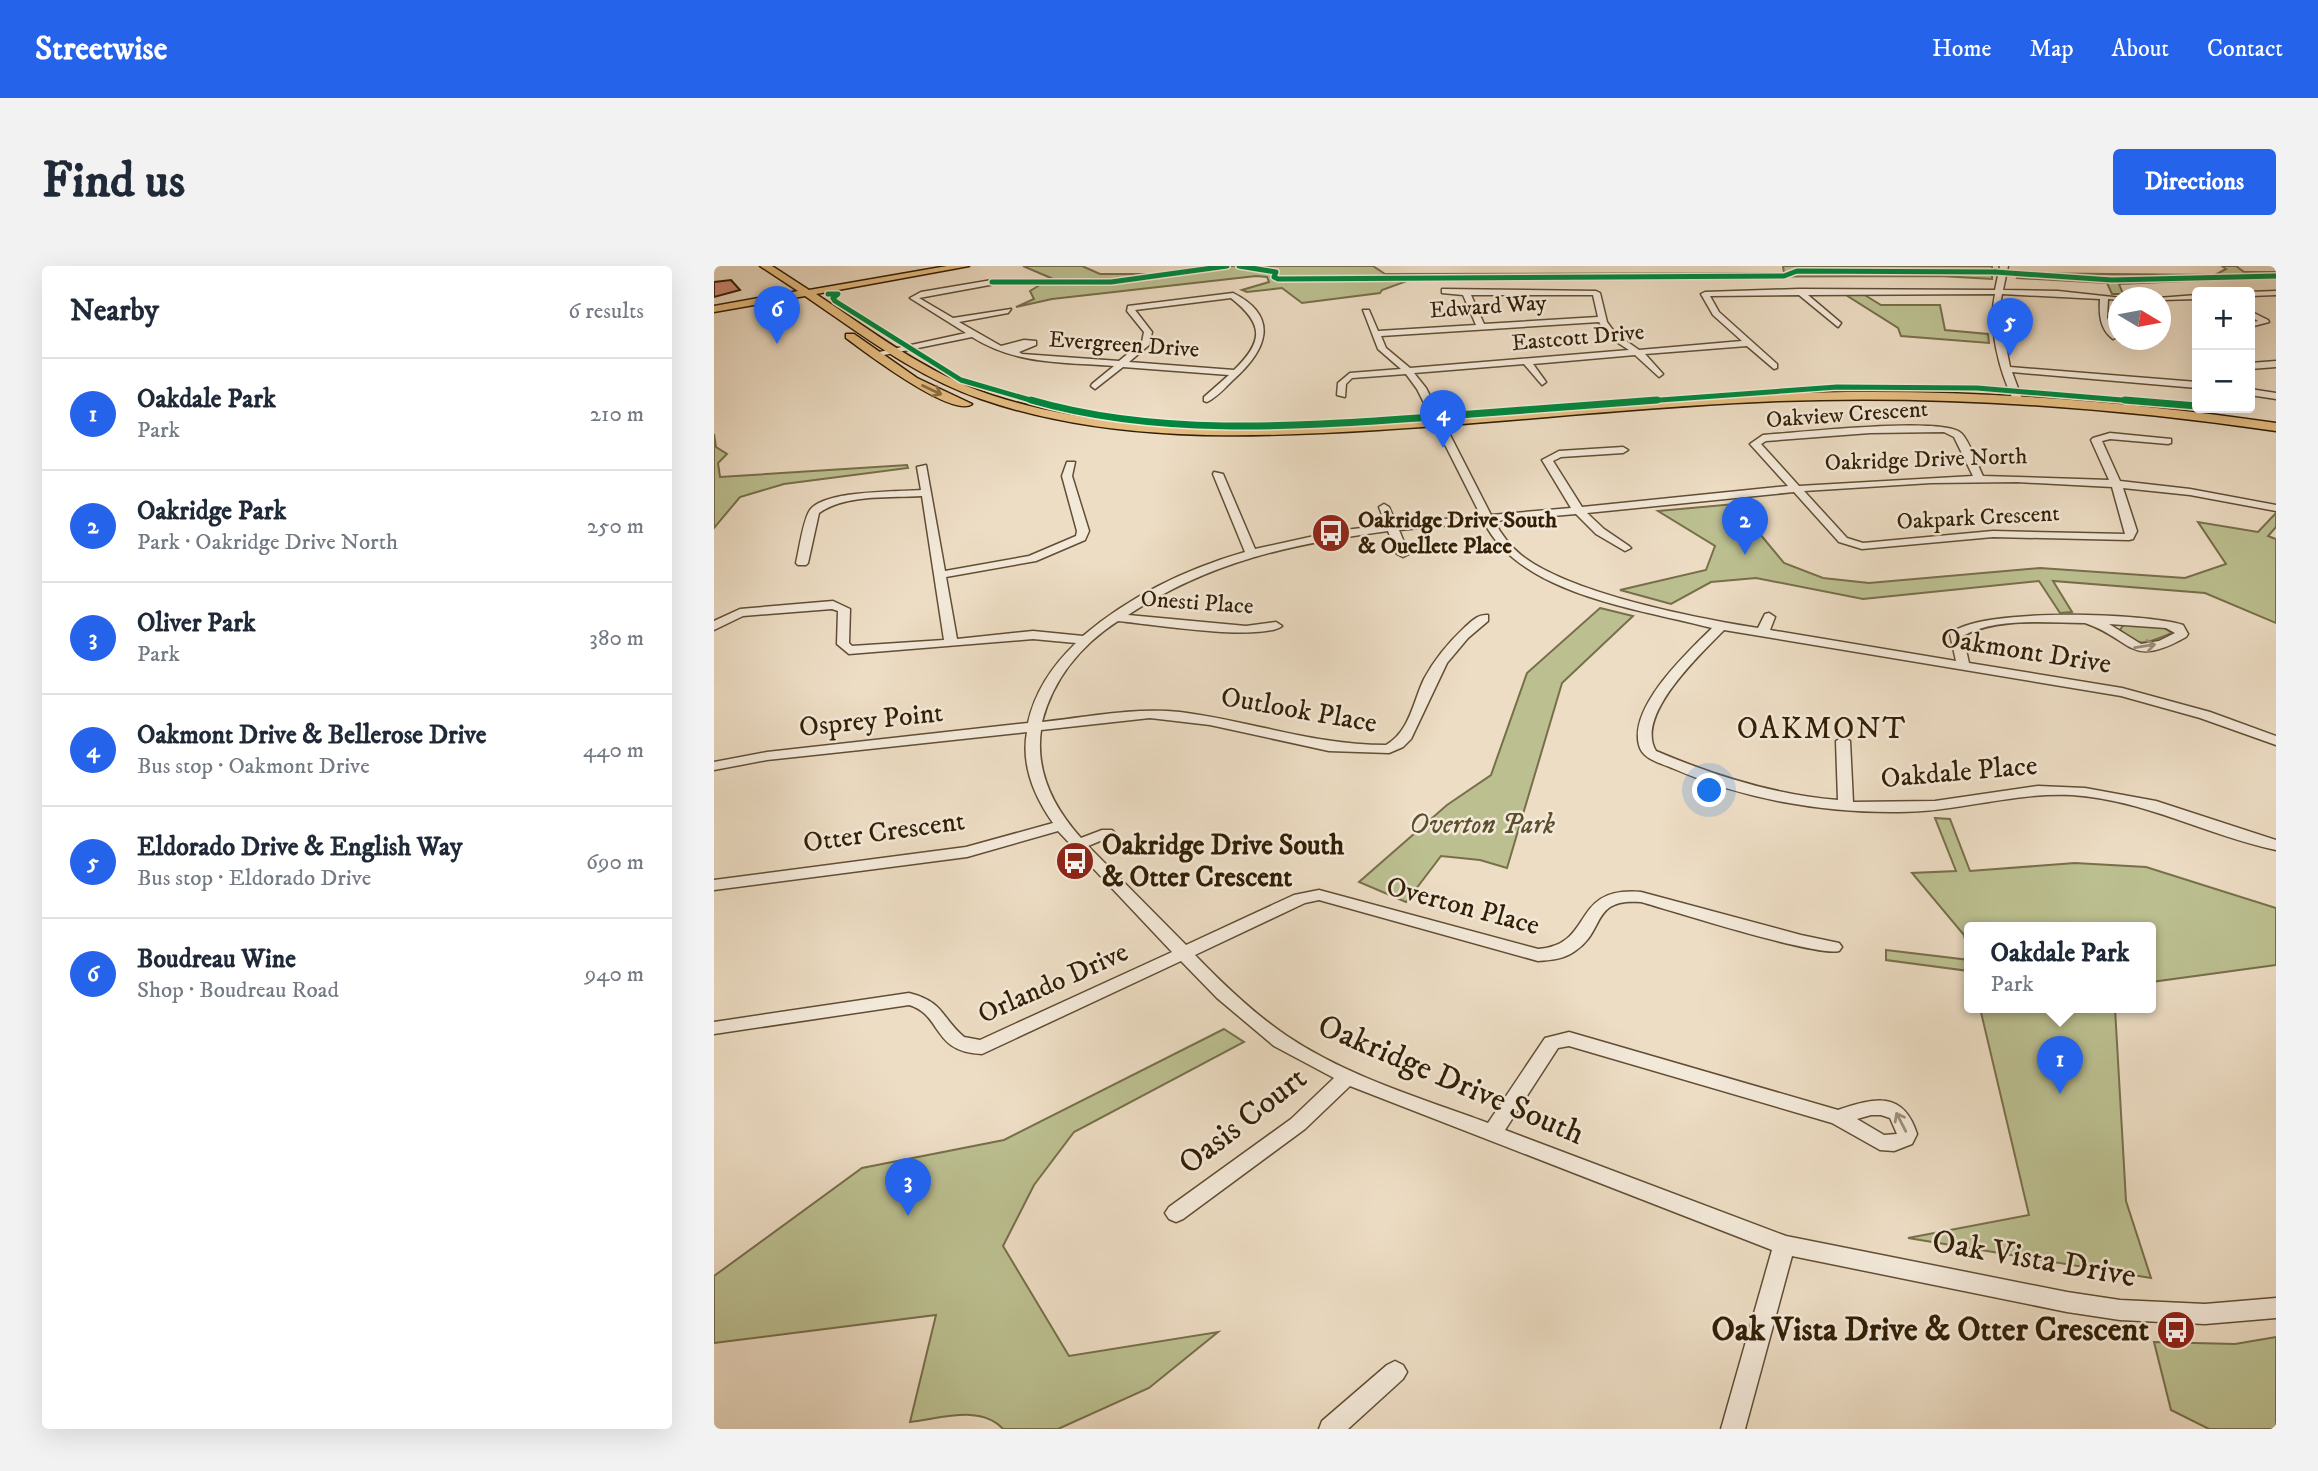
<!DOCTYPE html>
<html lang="en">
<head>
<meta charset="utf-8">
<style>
	:root { --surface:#fff; --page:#f2f2f3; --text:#1f2937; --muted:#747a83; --line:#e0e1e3; --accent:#2563eb }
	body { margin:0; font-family:"IM FELL DW Pica",serif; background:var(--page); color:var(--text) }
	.controls { position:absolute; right:21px; top:21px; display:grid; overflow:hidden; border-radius:7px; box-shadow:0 7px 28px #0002 }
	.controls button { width:63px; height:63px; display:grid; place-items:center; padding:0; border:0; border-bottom:2px solid var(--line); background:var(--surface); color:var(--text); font:35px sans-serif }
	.compass { position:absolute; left:1394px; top:21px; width:63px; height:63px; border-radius:50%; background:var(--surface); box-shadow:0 7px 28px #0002; rotate:100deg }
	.you { position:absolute; left:996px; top:525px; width:24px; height:24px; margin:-18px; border:5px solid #fff; border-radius:50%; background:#1a73e8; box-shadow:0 0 0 10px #1a73e833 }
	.badge { display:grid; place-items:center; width:46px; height:46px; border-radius:50%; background:var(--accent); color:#fff; font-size:23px; font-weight:700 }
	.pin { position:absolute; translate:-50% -58px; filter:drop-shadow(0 2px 4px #0008) }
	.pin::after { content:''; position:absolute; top:37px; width:24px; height:21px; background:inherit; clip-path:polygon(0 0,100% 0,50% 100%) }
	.popup { position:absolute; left:1250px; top:656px; width:192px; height:91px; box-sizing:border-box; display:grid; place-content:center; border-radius:7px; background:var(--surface); filter:drop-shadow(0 2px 5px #0005); font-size:23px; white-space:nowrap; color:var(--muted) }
	.popup b { font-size:26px; color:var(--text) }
	.popup::after { content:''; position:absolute; left:50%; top:100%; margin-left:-14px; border:14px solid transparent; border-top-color:var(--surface) }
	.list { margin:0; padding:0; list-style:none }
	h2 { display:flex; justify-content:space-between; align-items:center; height:91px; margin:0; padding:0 28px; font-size:30px }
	h2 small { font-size:23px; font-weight:400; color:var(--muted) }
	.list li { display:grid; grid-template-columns:46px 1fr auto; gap:21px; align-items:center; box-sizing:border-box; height:112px; padding:0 28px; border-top:2px solid var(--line) }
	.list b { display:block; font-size:26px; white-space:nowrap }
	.list p { margin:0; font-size:23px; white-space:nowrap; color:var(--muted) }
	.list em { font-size:23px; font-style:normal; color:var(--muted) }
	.map { position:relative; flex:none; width:1562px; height:1163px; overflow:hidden; border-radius:7px }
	header { display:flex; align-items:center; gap:42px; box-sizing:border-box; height:98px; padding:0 35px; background:var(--accent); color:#fff }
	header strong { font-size:33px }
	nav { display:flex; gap:38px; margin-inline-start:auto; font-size:24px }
	.intro { display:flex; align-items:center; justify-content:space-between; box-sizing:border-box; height:168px; padding:0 42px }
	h1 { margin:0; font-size:49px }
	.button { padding:18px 32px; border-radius:7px; background:var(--accent); color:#fff; font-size:24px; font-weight:700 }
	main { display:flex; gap:42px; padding:0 42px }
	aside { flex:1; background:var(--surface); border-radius:7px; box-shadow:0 7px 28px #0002 }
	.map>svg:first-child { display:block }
	.green { fill:#bcc091; stroke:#776f4a; stroke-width:2 }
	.building { fill:#ce8975; stroke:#321e04; stroke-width:2 }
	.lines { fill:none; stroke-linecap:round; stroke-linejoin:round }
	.minor-casing { stroke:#614e34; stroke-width:3 }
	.major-casing { stroke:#321e04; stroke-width:3 }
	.minor { fill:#f3e9d9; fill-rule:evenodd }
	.major { fill:#e6be82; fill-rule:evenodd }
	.cycleway-far1-casing { stroke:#f3e9d9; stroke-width:8 }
	.cycleway-casing { stroke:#f3e9d9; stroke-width:10 }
	.cycleway-far1 { stroke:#00873e; stroke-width:5 }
	.cycleway { stroke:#00873e; stroke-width:7 }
	.oneway { stroke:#8c6e43 }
	.oneway2 { stroke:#9c8e79 }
	.labels { text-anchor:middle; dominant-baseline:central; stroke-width:5; stroke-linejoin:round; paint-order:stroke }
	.far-street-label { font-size:23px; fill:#321e04; stroke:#f3e9d9 }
	.far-poi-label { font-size:23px; font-weight:bold; fill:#321e04; stroke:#f3e9d9; text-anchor:start }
	.street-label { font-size:28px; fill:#321e04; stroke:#f3e9d9 }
	.park-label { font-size:28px; font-style:italic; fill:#5b4f2e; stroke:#f3e9d9 }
	.poi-label { font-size:28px; font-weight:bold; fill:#321e04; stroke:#f3e9d9; text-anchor:start }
	.neighbourhood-label { font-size:30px; letter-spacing:2px; fill:#321e04; stroke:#f3e9d9 }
	.near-street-label { font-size:33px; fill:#321e04; stroke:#f3e9d9 }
	.near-poi-label { font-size:33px; font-weight:bold; fill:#321e04; stroke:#f3e9d9; text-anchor:end }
</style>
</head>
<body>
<header>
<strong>Streetwise</strong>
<nav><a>Home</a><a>Map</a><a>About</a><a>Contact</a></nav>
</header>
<div class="intro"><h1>Find us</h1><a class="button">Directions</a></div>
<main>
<aside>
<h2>Nearby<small>6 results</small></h2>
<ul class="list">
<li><span class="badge">1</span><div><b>Oakdale Park</b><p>Park</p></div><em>210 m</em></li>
<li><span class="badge">2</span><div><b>Oakridge Park</b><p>Park · Oakridge Drive North</p></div><em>250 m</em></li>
<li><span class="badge">3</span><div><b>Oliver Park</b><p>Park</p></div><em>380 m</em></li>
<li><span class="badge">4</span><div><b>Oakmont Drive &amp; Bellerose Drive</b><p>Bus stop · Oakmont Drive</p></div><em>440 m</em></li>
<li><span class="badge">5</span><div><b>Eldorado Drive &amp; English Way</b><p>Bus stop · Eldorado Drive</p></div><em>690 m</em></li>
<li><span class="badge">6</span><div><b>Boudreau Wine</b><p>Shop · Boudreau Road</p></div><em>940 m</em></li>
</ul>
</aside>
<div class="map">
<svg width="1562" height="1163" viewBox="0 0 1562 1163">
	<rect width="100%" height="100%" fill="#edddc4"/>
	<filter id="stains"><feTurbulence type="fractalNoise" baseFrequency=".00286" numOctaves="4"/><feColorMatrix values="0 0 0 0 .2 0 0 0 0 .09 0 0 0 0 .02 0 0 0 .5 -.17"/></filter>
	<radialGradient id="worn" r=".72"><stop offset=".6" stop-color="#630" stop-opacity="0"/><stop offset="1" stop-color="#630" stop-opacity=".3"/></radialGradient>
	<g class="green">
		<polygon points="309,0 368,0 386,8 451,8 502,0 659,0 671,8 1070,7 1069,0 1278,0 1278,13 1226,10 701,12 668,24 666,27 588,37 568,22 533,26 528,24 555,16 553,11 542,10 338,33 302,41 320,33 316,25 337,12"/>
		<polygon points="1508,0 1522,0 1530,6 1562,6 1562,11 1405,18 1409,28 1398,28 1393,17 1303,12 1305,7 1501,9 1512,3"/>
		<polygon points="1149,28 1167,39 1226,39 1231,64 1274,68 1275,77 1187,70 1184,62 1132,29"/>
		<polygon points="0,168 2,181 13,188 4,197 6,211 193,199 194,202 70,218 26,231 0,262"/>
		<polygon points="1021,238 1070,297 1109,312 1155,317 1326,302 1471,312 1512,298 1484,256 1544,266 1562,247 1562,261 1554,270 1562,273 1562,357 1491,327 1339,315 1358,346 1346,347 1325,315 1149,333 1042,312 997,316 957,338 906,324 992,304 1001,280 944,245"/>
		<polygon points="886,342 919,350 848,417 793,602 766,594 727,590 692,636 645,616 733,539 777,509 813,407"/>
		<path d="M1410 358 1447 360 1458 367C1436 376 1424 384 1406 364Z"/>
		<polygon points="1221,552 1236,553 1256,605 1361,597 1432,601 1562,642 1562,699 1437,716 1437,662 1255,662 1255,691 1250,669 1198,607 1242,605"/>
		<polygon points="1172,684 1255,694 1255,705 1172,694"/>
		<polygon points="1266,742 1401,742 1412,935 1437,1012 1194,972 1315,949"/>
		<path d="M510 763 530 776 360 866 320 919 289 980 355 1090 504 1066 435 1122 344 1163H289C267 1138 225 1153 196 1156L222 1049 0 1077V1010L148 902 290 874Z"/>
		<polygon points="1562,1071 1562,1163 1495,1163 1457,1144 1440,1076 1521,1078"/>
	</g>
	<polygon class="building" points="17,14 26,24 0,31 0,16"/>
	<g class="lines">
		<defs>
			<g id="minor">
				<path d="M1286 0H1294L1289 24 1344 25 1408 32H1405V34L1394 33 1393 52 1403 71 1399 73C1386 63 1385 49 1386 33L1288 28 1285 45 1296 101 1483 116V122L1298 106 1308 133 1300 135C1285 105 1274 61 1281 28L1094 29 1127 57 1124 61 1085 29 996 30 1005 46 1063 98V102L1060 103 1033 80 931 88 949 108 945 111 921 89 819 98 832 116 828 119 810 98 700 107 712 122 777 249 857 242 828 194 845 185 909 181 914 184 909 187 847 191 839 195 868 241 1074 220 1036 178 1049 169C1080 167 1229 150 1247 167 1255 174 1264 200 1269 210L1395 214 1377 174 1379 172 1396 167 1457 173V177L1454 178 1396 173 1388 175 1406 215 1476 223 1562 239V245L1476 229 1409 222 1423 265 1419 273 1415 274 1279 271 1148 283 1125 276 1080 226 873 247 890 263 915 280 917 282 911 285 882 268 862 248 780 255C787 268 796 280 807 289 857 328 981 352 1044 362L1051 348 1055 347 1061 351 1056 364 1242 395 1236 368C1264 341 1431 347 1469 359L1474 368 1472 371C1415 403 1420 374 1371 357 1333 357 1283 351 1249 370L1255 397 1408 422 1496 446 1562 470V479L1486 452 1407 430 1010 364C988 387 920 449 942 485 1001 510 1061 529 1124 534L1122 475 1129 471 1136 475 1139 536 1221 535 1324 520 1371 522 1442 535 1562 574V584C1491 569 1432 534 1358 529 1300 526 1243 546 1185 546 1108 547 1028 533 958 502 946 497 928 493 925 479 915 440 974 386 998 362 926 343 806 329 770 256L685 264 695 288 689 291 683 288 674 265C577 278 497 295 414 349L532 360 562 356 568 360C547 376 435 358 404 355 367 379 339 413 328 456 373 451 421 441 466 446 536 455 601 479 672 479 696 465 699 436 710 413 720 394 735 376 751 361 758 355 764 348 774 349V355L754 372 733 397 697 473 689 481 675 487 615 485 496 459 436 452 327 464C321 506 340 542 367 572L388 564H398L401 567 398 570 374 580 472 679 580 629 605 624 824 683C882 679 855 620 927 626L1087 669 1125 677 1128 681 1125 685C1102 691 959 645 927 636 876 632 892 665 861 685 850 693 838 694 824 695L605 634 591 637 481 689C509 718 539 747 573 770 634 811 707 832 774 857L831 772 855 766 1124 844C1160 832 1189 824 1203 868L1198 878 1180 885 1166 884 1118 857 855 780 844 782 791 864 1072 970 1353 1026 1406 1034 1491 1038 1562 1032V1052L1491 1058 1406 1054 1353 1046 1078 990 1031 1163H1007L1058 984 636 820 591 863 469 953 462 956 455 953 451 947 455 941 577 853 620 812 560 780 503 732 467 695 268 788C217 786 229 749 195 739L0 768V756L195 727C230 736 226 750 250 771L266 774 458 686 344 565 253 591 0 624V614L252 581 339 557C320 530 307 499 313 466L53 494 0 504V496L53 486 314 457C321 425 339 399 362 377L319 373 135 388 123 378 124 345 118 343 29 350 0 364V355L26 343 119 335 136 343 135 377 138 380 230 374 208 230C175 232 132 228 105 247L94 297 92 299H84L82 297C85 285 89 254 96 244 111 224 182 226 207 224L203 201 212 199 231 305 315 290 362 270 363 265 348 210 353 196H361L358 210 375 265 371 274 322 295 232 311 243 373 319 365 369 370C416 330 472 303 531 286L499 208 500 206 509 208 541 283 623 265 672 259 665 241 670 238 675 241 682 257 767 250 703 123 692 108 638 112 632 118 631 131 623 129 624 117 636 107 687 103 664 83 649 44H655L664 65 762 59 749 29 728 27V23L882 25 886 27 893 56 901 67 925 84 1028 75 999 49 987 28 991 26 1085 23 1281 24ZM757 29H879L884 51 770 58ZM885 56 895 71 915 84 696 102 672 82 667 70ZM1230 166 1240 171 1259 210 1085 220 1047 178 1052 175 1156 167ZM1303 216 1398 221 1411 268 1279 265 1149 277 1133 272 1090 225 1217 217ZM1395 358 1452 362 1461 367 1445 375 1427 378ZM1157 849H1167L1176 852 1183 868 1170 869 1143 853Z"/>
				<path d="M278 14 281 18 205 32 239 52 297 43 294 47 245 56 287 80 310 74 322 75V79L305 86 308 88 405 95 428 76 430 66 413 45 414 40 519 27C567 51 552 85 519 114 511 122 503 131 493 136L490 135V131L515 109 409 101 381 123 377 120 378 118 400 100C347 96 303 99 258 71L160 91 156 88 252 67 196 32 207 26ZM517 32C550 58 550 75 520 104L415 96 435 79 438 66 421 44Z"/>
				<polygon points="1562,25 1562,29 1536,30 1534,26"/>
				<polygon points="1483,29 1483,33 1447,34 1444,32"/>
				<polygon points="1536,45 1554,54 1555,56 1536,61 1536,57 1544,55 1536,50"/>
				<polygon points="1562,95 1562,101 1536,103 1536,97"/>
				<polygon points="1536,123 1562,127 1562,133 1536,129"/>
				<polygon points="681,1095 689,1099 693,1106 689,1113 634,1163 605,1163 608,1155 673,1099"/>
			</g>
			<g id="major">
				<path d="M46 0H58L95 24 233 0H255L102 28C158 65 213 108 277 129 404 170 541 164 672 156 802 148 931 134 1061 128 1229 121 1396 133 1562 157V165C1397 141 1231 129 1064 135 931 140 798 156 664 164 532 172 394 177 267 133 202 111 147 68 91 30L0 46V40L84 25Z"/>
				<path d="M132 68H140L203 112 258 138C239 153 151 86 132 72Z"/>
			</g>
		</defs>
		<use href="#minor" class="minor-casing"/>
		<use href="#major" class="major-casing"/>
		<use href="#minor" class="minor"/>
		<use href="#major" class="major"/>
		<defs>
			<g id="cycleway-far1">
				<polyline points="525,0 562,6 560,11 564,13 1070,10 1083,5 1281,6"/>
				<polyline points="1281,6 1398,14 1562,10"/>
				<polyline points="278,16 397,16 513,0"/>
				<polyline points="114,28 124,28 119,32 121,35 247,114 323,136"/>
				<polyline points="919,136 1123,121 1263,122 1432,136"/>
			</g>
			<g id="cycleway">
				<path d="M317 134C441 170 577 161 704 152 784 146 863 140 943 134"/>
				<polyline points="1411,134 1483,140"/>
			</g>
		</defs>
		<use href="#cycleway-far1" class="cycleway-far1-casing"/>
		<use href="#cycleway" class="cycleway-casing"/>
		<use href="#cycleway-far1" class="cycleway-far1"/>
		<use href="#cycleway" class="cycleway"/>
	</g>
	<defs><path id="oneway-shaft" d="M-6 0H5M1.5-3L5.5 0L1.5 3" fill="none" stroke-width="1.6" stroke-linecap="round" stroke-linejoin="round" transform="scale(1.75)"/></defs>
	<use class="oneway" href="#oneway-shaft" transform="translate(218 124) rotate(25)"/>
	<g class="oneway2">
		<use href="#oneway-shaft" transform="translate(1431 380) rotate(-9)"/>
		<use href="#oneway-shaft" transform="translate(1187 856) rotate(-117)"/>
	</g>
	<defs>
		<symbol id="bus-disc" viewBox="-11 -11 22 22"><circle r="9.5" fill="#8f2418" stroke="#f3e9d9"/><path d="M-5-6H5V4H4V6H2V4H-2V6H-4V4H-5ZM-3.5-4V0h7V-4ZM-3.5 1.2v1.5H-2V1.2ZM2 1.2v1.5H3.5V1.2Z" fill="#fff"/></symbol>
	</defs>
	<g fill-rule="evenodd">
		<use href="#bus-disc" x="595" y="245" width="44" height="44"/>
		<use href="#bus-disc" x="339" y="573" width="44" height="44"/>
		<use href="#bus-disc" x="1440" y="1042" width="44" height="44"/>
	</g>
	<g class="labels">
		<g class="far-street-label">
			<text transform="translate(774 41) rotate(-4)">Edward Way</text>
			<text transform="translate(864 72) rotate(-5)">Eastcott Drive</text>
			<text transform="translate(410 79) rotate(4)">Evergreen Drive</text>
			<text transform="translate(1133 149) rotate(-4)">Oakview Crescent</text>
			<text transform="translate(1212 194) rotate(-2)">Oakridge Drive North</text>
			<text transform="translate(1264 252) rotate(-3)">Oakpark Crescent</text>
			<text transform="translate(483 337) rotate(4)">Onesti Place</text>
		</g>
		<g class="far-poi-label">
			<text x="644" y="254">Oakridge Drive South<tspan x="644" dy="26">&amp; Ouellete Place</tspan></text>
		</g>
		<g class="street-label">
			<text transform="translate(1312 385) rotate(9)">Oakmont Drive</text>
			<text transform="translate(585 444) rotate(10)">Outlook Place</text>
			<text transform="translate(157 454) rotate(-6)">Osprey Point</text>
			<text transform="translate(1245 506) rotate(-5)">Oakdale Place</text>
			<text transform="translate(170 566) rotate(-8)">Otter Crescent</text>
			<text transform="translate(749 640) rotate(15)">Overton Place</text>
			<text transform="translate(339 717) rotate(-24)">Orlando Drive</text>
		</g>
		<g class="park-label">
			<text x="768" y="558">Overton Park</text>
		</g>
		<g class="poi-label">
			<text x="388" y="579">Oakridge Drive South<tspan x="388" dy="32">&amp; Otter Crescent</tspan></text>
		</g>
		<g class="neighbourhood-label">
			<text x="1108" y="463">OAKMONT</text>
		</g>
		<g class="near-street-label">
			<text transform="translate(737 814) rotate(23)">Oakridge Drive South</text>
			<text transform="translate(529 855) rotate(-38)">Oasis Court</text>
			<text transform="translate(1320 993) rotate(10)">Oak Vista Drive</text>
		</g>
		<g class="near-poi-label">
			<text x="1435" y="1064">Oak Vista Drive &amp; Otter Crescent</text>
		</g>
	</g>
	<rect width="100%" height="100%" filter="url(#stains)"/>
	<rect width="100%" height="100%" fill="url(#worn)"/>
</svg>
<div class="controls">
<button>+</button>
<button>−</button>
</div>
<svg class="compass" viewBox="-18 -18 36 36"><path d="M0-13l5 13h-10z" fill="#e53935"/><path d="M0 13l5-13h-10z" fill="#747a83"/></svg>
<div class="you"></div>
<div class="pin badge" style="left:1346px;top:828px">1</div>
<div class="popup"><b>Oakdale Park</b>Park</div>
<div class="pin badge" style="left:1031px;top:289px">2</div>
<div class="pin badge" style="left:194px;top:950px">3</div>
<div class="pin badge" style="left:729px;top:182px">4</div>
<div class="pin badge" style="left:1296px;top:90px">5</div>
<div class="pin badge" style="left:63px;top:78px">6</div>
</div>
</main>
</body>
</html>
